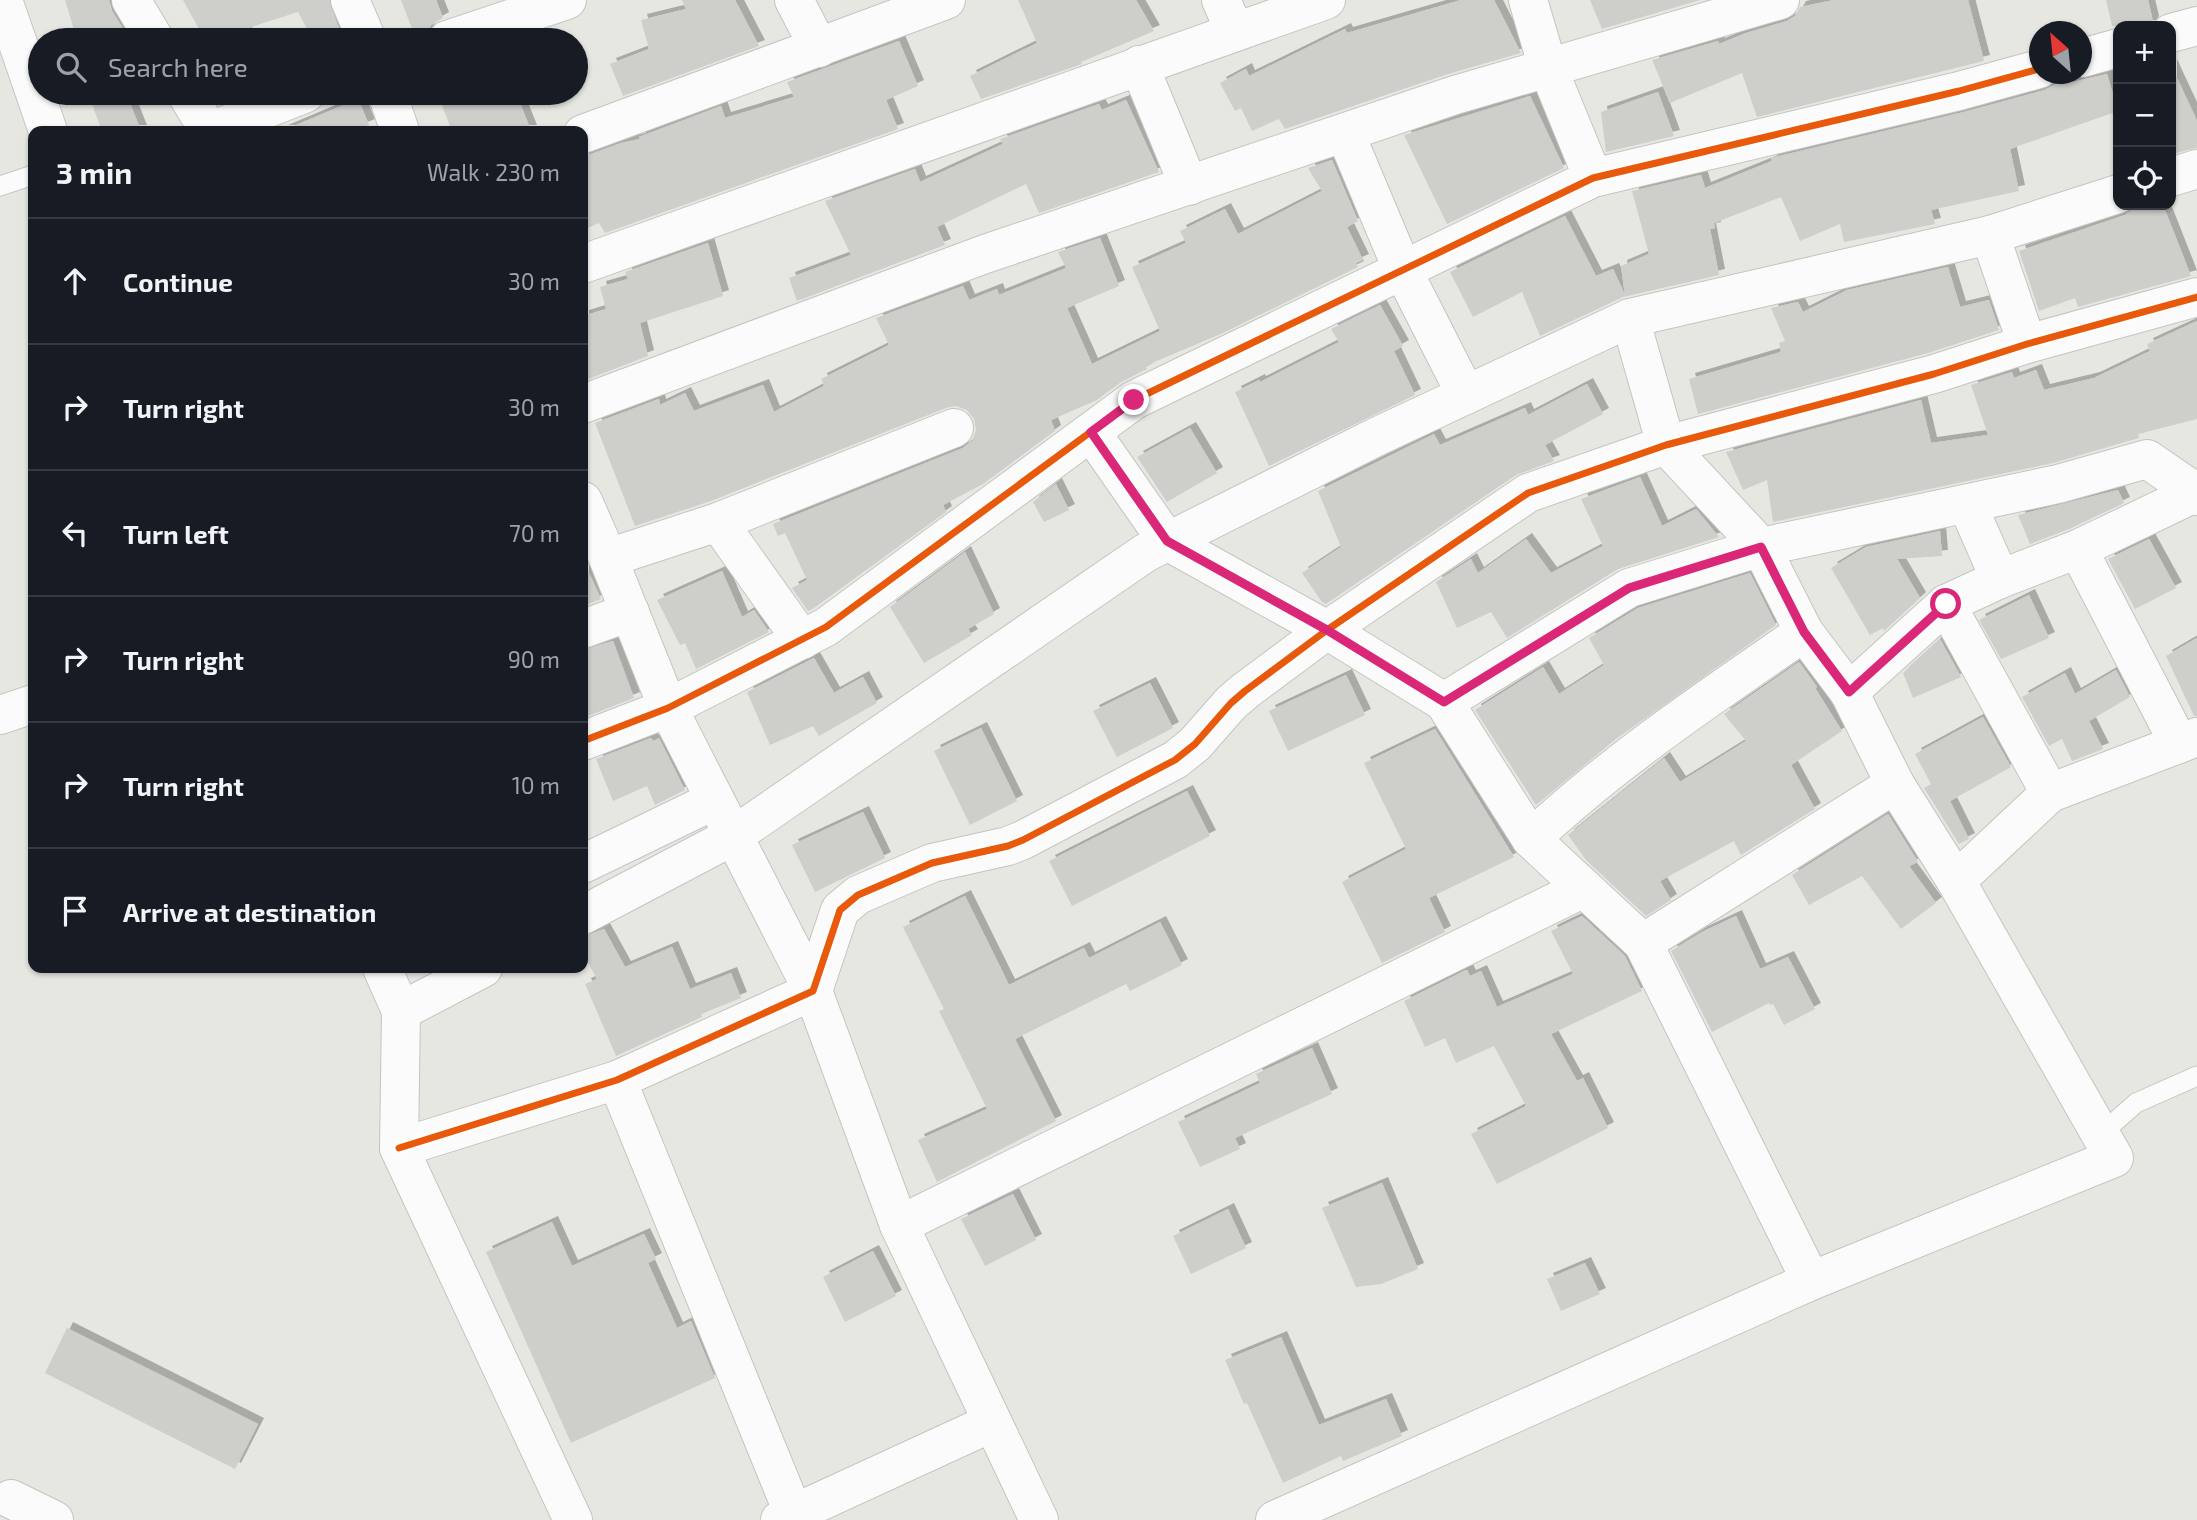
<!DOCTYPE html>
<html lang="en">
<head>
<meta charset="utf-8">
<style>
	:root { --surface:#171b24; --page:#20242c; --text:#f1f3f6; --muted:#9ea1a6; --line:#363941 }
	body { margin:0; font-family:"Exo 2",sans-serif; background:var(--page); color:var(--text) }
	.controls { position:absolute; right:21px; top:21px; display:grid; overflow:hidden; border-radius:14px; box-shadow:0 2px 5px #0004 }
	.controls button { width:63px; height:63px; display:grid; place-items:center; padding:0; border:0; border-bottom:2px solid var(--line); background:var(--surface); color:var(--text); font:35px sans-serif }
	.compass { position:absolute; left:2029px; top:21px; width:63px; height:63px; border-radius:50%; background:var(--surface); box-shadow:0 2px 5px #0004; rotate:333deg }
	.stop { position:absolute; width:21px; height:21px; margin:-16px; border:5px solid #db2777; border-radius:50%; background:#fff }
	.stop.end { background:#db2777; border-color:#fff; box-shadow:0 2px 7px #0008 }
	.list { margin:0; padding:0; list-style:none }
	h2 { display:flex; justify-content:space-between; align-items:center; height:91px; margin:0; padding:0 28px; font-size:30px }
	h2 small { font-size:23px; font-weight:400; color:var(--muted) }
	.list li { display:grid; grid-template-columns:46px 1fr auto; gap:21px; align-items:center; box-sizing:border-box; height:126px; padding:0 28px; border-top:2px solid var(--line) }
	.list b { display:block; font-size:26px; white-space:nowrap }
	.list em { font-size:23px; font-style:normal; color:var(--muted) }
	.icon { flex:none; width:38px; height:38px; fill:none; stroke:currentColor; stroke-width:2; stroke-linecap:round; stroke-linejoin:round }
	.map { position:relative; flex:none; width:2197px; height:1520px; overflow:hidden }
	.search { position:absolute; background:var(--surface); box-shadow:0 2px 5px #0004; left:28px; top:28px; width:560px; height:77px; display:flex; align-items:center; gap:18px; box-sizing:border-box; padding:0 24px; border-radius:38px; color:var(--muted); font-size:26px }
	.panel { position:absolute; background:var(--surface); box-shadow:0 2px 5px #0004; left:28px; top:126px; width:560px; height:847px; border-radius:14px }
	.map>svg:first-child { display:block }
	.building { fill:#cececb; filter:url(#shadow) }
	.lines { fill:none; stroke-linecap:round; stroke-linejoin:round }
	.service-casing { stroke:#c4c4c2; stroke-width:21 }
	.minor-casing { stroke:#c4c4c2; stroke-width:40 }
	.service { stroke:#fbfbfb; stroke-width:19 }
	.minor { stroke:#fbfbfb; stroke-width:38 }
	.cycleway-casing { stroke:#fff; stroke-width:11 }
	.cycleway { stroke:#e8590c; stroke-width:7 }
	.route { stroke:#db2777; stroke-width:9 }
</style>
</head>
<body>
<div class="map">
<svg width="2197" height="1520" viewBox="0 0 2197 1520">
	<defs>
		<filter id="shadow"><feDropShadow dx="6" dy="-6" stdDeviation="0" flood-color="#0004"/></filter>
	</defs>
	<rect width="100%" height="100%" fill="#e7e7e2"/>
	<g class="building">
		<polygon points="65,0 109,0 112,11 130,40 77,40"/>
		<polygon points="183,0 329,0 343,40 313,40 298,12 245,29 248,40 205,40"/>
		<polygon points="401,0 436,0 443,18 431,25 426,35 416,39"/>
		<polygon points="682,0 735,0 759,46 623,96 610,64 649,49 641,20 686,9"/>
		<polygon points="1018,0 1136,0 1154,31 1081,62 1082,64 981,99 970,76 1037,43"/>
		<polygon points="1461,0 1494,0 1521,53 1448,74 1285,129 1279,119 1252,131 1241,108 1235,111 1220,83 1246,69 1249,76 1345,29 1347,33"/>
		<polygon points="1590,0 1700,0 1602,29"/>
		<polygon points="1834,0 1968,0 1984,61 1757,117 1742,73 1670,103 1652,60 1718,41 1719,44 1746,33 1787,21 1795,16 1800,7"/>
		<polygon points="2106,0 2148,0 2153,22 2150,26 2112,26"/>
		<polygon points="899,41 918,86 886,100 898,129 605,233 599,223 583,230 583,157 621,143 640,139 639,137 721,106 725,118 794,97 787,82"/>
		<polygon points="2171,65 2197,121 2197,148 2171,154"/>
		<polygon points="2107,74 2118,111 2010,149 2019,191 1931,210 1935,224 1844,242 1840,224 1800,241 1781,197 1714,223 1715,228 1710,229 1719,275 1623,297 1540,336 1522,292 1473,317 1450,272 1565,216 1596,276 1613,269 1625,295 1621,266 1649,254 1632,191 1701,175 1705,188 1772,161 1771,158 1964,112 2045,90 2054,85 2058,79 2060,85"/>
		<polygon points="1658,92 1674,136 1606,152 1601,112"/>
		<polygon points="107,93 126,93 141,131 102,131 90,99"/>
		<polygon points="437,93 516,93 531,131 452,131"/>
		<polygon points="1530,96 1564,168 1447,224 1404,135"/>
		<polygon points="358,99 369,125 354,131 282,131"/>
		<polygon points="1126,100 1159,172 1039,213 1026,184 937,227 945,245 797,301 789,278 851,255 825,201 915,169 920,182 1003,144 1000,139 1099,104 1102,110"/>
		<polygon points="1332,160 1358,221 1347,227 1363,260 1356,263 1358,267 1223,333 1145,366 1147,369 1121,382 1097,400 1051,420 1055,431 983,484 943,505 946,512 814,608 808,611 792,588 807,580 785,533 778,536 773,524 963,448 972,441 976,430 974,419 967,410 956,406 946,408 711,501 635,526 595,423 659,399 660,405 685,393 694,411 763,385 774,412 824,386 821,379 889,345 876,318 963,286 969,300 997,289 999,295 1066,268 1058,252 1100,238 1119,286 1067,308 1092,364 1160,331 1132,267 1186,243 1180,231 1225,209 1238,234 1322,191 1308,168"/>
		<polygon points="2138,205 2163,205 2191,276 2078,307 2075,298 2039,311 2019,251 2125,215"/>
		<polygon points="708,243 723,296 640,323 648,356 583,381 583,316 606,309 600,287 628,279 625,272"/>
		<polygon points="1948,267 1960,307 1989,300 1999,330 1928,353 1698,414 1689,379 1781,352 1779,343 1785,341 1771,308 1798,302 1803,312 1847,290"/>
		<polygon points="1380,305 1403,346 1394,351 1415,395 1269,466 1235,392 1259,380 1260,382 1339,342 1331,329"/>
		<polygon points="2197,321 2197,419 2138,434 2139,438 2053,463 1773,522 1767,480 1743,490 1726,452 1921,400 1931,443 1988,435 1971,385 2012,372 2014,378 2036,370 2044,390 2094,378 2150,351 2147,344"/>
		<polygon points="1587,384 1603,414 1545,445 1554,461 1516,475 1326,604 1322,602 1302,573 1341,547 1318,491 1434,434 1440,445 1525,408 1528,415"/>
		<polygon points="1190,428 1217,473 1167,502 1137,457"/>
		<polygon points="1640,477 1662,526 1696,509 1719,537 1618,569 1507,638 1491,612 1457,628 1436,582 1471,559 1478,573 1526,539 1551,573 1603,546 1581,499"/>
		<polygon points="1056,484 1069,510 1044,522 1033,502"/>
		<polygon points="2118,490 2124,503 2069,529 2030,544 2018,515"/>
		<polygon points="1940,531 1942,556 1897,559 1920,598 1884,631 1883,628 1870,635 1831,568 1866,547"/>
		<polygon points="2149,539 2176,588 2135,609 2108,559"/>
		<polygon points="965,552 994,614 968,629 972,635 924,663 890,607"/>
		<polygon points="583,560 601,599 583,606"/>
		<polygon points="722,571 742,617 754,610 769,632 696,669 685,643 680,645 657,600"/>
		<polygon points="1750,573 1776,625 1616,739 1536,805 1475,710 1543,667 1559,694 1604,665 1589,638 1638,608"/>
		<polygon points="2029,595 2049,638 2001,659 1979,620"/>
		<polygon points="2197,638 2197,716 2194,716 2166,656"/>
		<polygon points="1940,639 1961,677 1913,698 1903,673"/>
		<polygon points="613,641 634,698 583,718 583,650"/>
		<polygon points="814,658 834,693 863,677 877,703 819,736 813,726 770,745 747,692"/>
		<polygon points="1799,662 1817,687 1815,688 1842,731 1791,765 1815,809 1741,855 1734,841 1660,881 1671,900 1646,916 1586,860 1568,835 1664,758 1680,782 1746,741 1724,714"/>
		<polygon points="2116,670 2130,697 2089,721 2103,749 2072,761 2062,739 2049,746 2022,697 2065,673 2075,694"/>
		<polygon points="1346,675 1365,715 1288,751 1269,711"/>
		<polygon points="1150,683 1173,728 1117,757 1093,711"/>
		<polygon points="1983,717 2011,767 1950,801 1969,839 1959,844 1924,788 1931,784 1915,754"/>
		<polygon points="981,728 1017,801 970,825 934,751"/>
		<polygon points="1435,729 1514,857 1429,898 1445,932 1382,963 1342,882 1406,849 1364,763"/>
		<polygon points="651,738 653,741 659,738 685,790 655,805 647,786 613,801 596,759"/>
		<polygon points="1187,791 1210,836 1072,906 1049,861"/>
		<polygon points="863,812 885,858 815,892 792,845"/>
		<polygon points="1888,814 1918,862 1909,866 1936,903 1901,929 1862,876 1809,905 1792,875"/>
		<polygon points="965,896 1009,985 1084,948 1089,958 1160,922 1182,965 1130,991 1126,984 1015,1039 1056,1121 937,1182 918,1140 987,1109 939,1011 944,1009 903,927"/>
		<polygon points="1582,916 1625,956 1642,991 1551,1034 1577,1081 1583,1078 1608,1128 1497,1184 1471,1134 1526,1106 1494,1046 1456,1063 1445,1038 1425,1047 1404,1001 1464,971 1467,970 1470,976 1481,971 1497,1007 1573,974 1551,931"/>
		<polygon points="1736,916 1760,969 1788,957 1815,1009 1784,1025 1773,1004 1770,1005 1769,1003 1712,1032 1671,951 1702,932"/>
		<polygon points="604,929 625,967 672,947 690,989 731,973 741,998 701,1014 702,1017 616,1056 585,984 597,979 583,954 583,937"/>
		<polygon points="1312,1048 1332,1094 1235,1138 1240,1149 1200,1167 1178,1122 1260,1083 1256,1074"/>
		<polygon points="1382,1183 1418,1269 1381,1284 1356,1287 1322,1208"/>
		<polygon points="1013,1194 1036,1240 985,1266 961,1219"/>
		<polygon points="1228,1209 1246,1248 1191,1274 1173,1236"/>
		<polygon points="552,1222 572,1266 644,1234 656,1259 648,1263 677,1328 691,1321 715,1378 571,1443 486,1252"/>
		<polygon points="873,1251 896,1296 845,1322 823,1277"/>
		<polygon points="1585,1263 1600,1294 1561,1311 1547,1279"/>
		<polygon points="67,1328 258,1424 235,1469 45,1373"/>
		<polygon points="1281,1337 1319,1425 1386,1399 1402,1436 1343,1461 1341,1456 1283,1483 1247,1403 1244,1404 1225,1360"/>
	</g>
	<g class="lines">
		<defs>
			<g id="service">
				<polyline points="0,186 33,175"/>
				<polyline points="2101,1134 2136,1103 2197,1076"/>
			</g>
			<g id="minor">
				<polyline points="3,0 48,131"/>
				<polyline points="131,0 155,40"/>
				<polyline points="350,0 367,40"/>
				<polyline points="794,0 819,48"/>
				<polyline points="1221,0 1235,32"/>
				<polyline points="1528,0 1548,68 1593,178"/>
				<polyline points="2171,33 2197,26"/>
				<polyline points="447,40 567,0"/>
				<polyline points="2082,58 2118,48"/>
				<polyline points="1139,65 1189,186"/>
				<polyline points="186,93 209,131"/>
				<polyline points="387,93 400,131"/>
				<polyline points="211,131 306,93"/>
				<polyline points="1345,133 1403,271 1466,395"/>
				<polyline points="583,134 946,0"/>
				<polyline points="2171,177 2197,169"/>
				<polyline points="1990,235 2027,344"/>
				<polyline points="583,264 1326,0"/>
				<polyline points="1630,318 1666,445 1761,547 1804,632 1849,692 1946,604 2000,579 2078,549 2197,492"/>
				<polyline points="583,404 985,254 1455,95 1780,0"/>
				<polyline points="1091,432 1167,541 1327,630 1444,702 1531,839"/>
				<polyline points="583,501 608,558 668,708 813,991 899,1225 1039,1520"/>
				<polyline points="1967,504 2000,579"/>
				<polyline points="718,522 802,640"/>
				<polyline points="2078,549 2179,744"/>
				<polyline points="608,558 718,522 954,428"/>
				<polyline points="1946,604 2050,793"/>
				<polyline points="583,629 630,612"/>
				<path d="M1804 632C1710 697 1614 761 1531 839L1643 943 1895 784 1849 692"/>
				<polyline points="1444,702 1629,588 1761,547 2058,484 2147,459 2195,492 2197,496"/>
				<polyline points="0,715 33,704"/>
				<polyline points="583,741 668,708 826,627 1134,400 1593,178 1959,91 2039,69"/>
				<polyline points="583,864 715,800"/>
				<polyline points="1956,881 2050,793 2197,737"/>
				<polyline points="583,915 733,836 1145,553 1376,437 1630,318 1990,235 2118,194"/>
				<polyline points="1643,943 1811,1281"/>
				<polyline points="382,968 401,1011 483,968"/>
				<polyline points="401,1011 399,1148 573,1520"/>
				<polyline points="617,1080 796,1520"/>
				<polyline points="399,1148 617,1080 813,991 840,910 858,895 932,863 1008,846 1023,840 1175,760 1195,744 1231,703 1245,691 1327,630 1528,493 1666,445 1934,374 2027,344 2197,297"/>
				<polyline points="899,1225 1584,888"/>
				<polyline points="11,1499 54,1520"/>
				<polyline points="780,1520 991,1423"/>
				<polyline points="1275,1520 1811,1281 2114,1158 1956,881 1895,784"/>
			</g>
		</defs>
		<use href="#service" class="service-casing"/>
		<use href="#minor" class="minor-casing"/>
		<use href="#service" class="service"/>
		<use href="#minor" class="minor"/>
		<defs>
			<g id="cycleway">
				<polyline points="583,741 668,708 826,627 1134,400 1593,178 1959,91 2039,69"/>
				<polyline points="399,1148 617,1080 813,991 840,910 858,895 932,863 1008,846 1023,840 1175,760 1195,744 1231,703 1245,691 1327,630 1528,493 1666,445 1934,374 2027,344 2197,297"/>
			</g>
		</defs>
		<use href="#cycleway" class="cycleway-casing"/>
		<use href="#cycleway" class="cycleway"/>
	</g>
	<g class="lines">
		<polyline class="route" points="1134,400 1091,432 1167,541 1327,630 1444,702 1629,588 1761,547 1804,632 1849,692 1946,604"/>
	</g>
</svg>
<div class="controls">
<button>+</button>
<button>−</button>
<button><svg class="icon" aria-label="locate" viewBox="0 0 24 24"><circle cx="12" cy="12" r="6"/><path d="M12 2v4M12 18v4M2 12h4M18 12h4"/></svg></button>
</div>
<svg class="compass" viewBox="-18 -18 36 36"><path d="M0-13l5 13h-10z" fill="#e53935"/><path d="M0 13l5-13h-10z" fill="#9ea1a6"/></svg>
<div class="stop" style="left:1946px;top:604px"></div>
<div class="stop end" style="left:1134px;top:400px"></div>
<div class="search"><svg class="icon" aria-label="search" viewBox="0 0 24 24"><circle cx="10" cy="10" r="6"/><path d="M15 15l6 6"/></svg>Search here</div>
<section class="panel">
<h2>3 min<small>Walk · 230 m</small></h2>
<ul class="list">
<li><svg class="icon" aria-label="ahead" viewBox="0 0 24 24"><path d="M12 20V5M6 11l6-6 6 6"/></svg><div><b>Continue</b></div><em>30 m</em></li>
<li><svg class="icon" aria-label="right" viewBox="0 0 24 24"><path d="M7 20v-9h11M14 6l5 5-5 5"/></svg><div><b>Turn right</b></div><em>30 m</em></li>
<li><svg class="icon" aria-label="left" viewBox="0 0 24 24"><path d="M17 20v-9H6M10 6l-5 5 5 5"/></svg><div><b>Turn left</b></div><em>70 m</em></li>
<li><svg class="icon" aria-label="right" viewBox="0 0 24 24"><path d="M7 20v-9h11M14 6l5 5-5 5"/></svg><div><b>Turn right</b></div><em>90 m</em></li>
<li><svg class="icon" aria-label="right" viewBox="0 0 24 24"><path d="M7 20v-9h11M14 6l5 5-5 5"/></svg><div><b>Turn right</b></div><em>10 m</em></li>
<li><svg class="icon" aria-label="arrive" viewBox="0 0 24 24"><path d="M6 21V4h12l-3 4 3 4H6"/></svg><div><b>Arrive at destination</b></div></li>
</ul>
</section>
</div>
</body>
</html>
